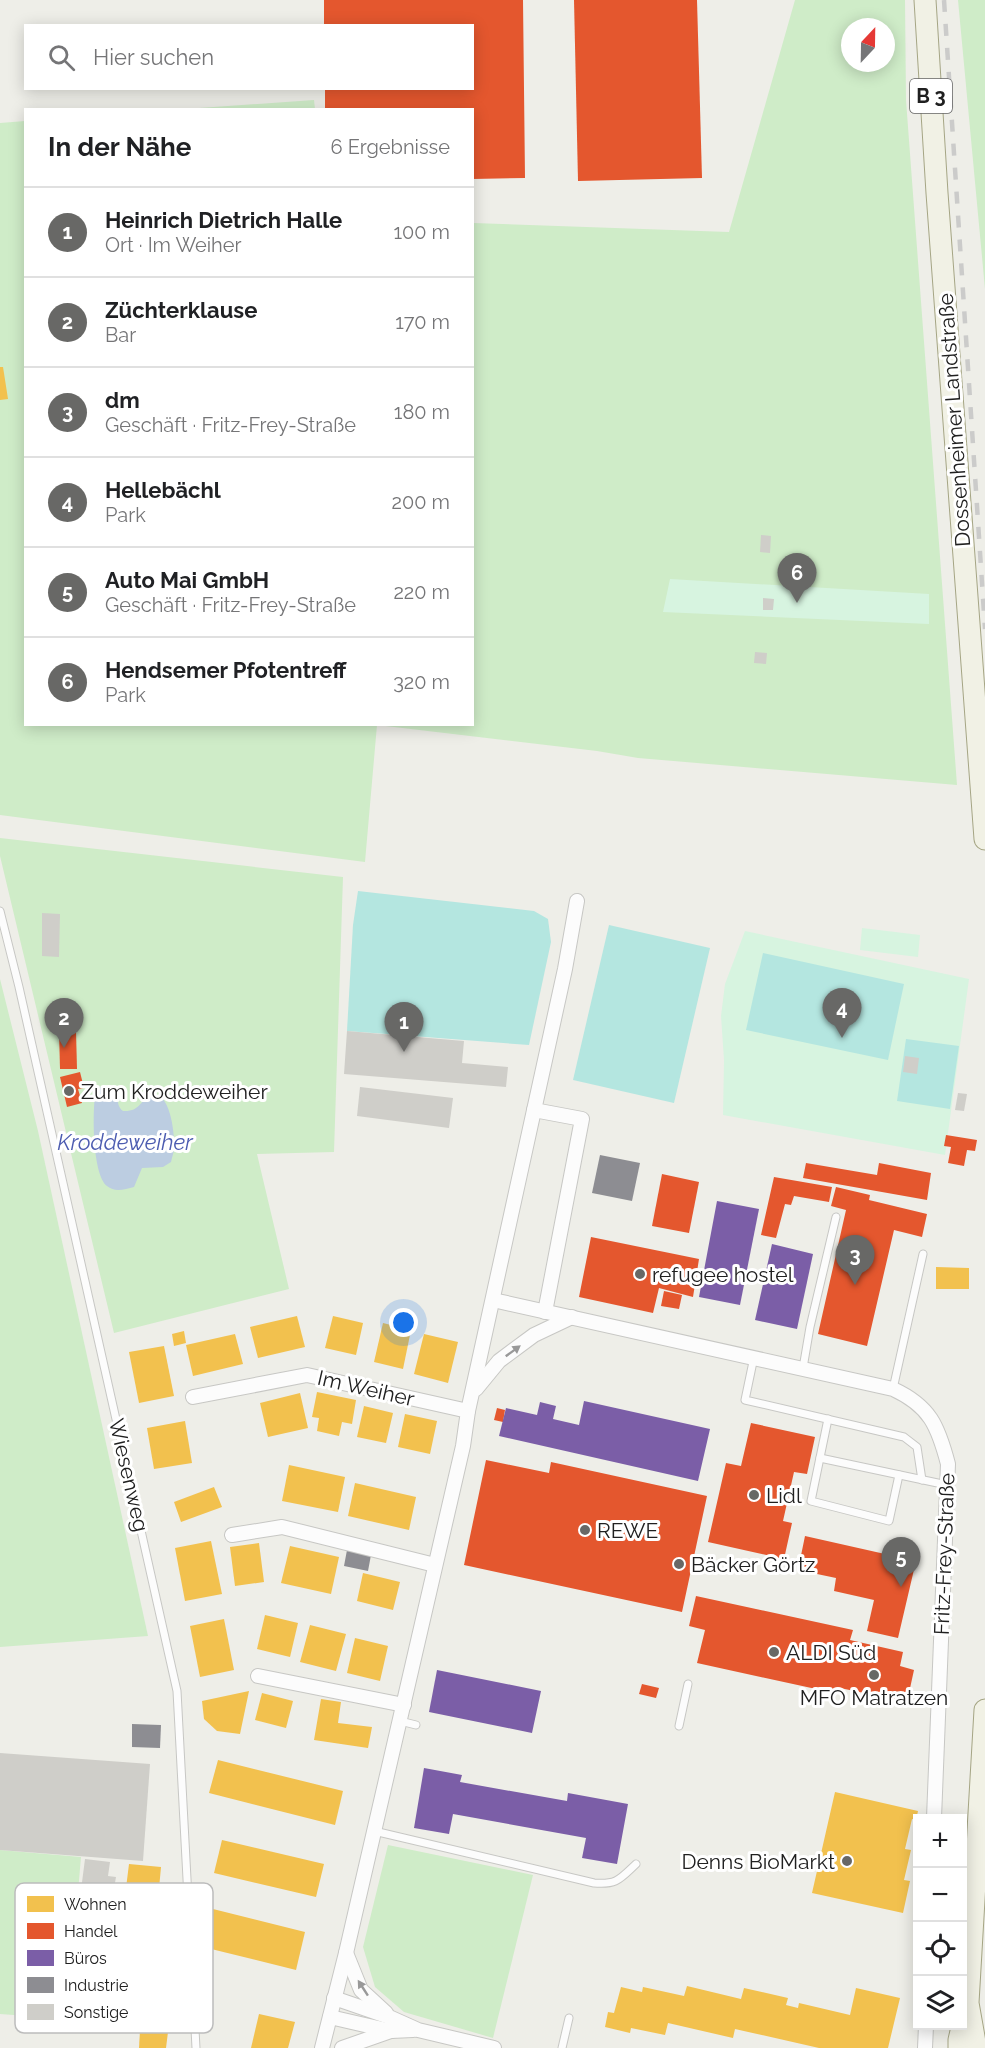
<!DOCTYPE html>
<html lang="de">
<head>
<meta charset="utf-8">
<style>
	:root { --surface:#fff; --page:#f6f6f6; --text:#202124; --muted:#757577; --line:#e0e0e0; --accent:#686866 }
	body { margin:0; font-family:Raleway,sans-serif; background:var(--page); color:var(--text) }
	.controls { position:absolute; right:18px; bottom:18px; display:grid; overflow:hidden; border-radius:0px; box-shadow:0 3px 15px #0003 }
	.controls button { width:54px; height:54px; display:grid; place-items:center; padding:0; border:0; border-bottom:2px solid var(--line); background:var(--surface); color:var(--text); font:30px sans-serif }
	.compass { position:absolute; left:841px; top:18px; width:54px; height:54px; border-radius:50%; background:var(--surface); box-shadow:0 3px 15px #0003; rotate:22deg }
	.you { position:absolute; left:404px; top:1323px; width:21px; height:21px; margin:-15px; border:4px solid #fff; border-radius:50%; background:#1a73e8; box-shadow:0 0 0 9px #1a73e833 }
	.badge { display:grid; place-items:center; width:39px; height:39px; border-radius:50%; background:var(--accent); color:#fff; font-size:20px; font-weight:700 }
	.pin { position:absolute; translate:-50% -50px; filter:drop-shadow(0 2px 3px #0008) }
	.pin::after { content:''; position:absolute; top:32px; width:21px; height:18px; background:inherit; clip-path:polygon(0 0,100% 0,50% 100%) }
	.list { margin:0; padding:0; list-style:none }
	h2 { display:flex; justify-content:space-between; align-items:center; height:78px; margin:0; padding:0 24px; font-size:26px }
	h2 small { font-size:20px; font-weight:400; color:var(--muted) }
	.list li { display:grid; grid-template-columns:39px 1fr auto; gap:18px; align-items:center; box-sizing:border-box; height:90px; padding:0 24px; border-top:2px solid var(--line) }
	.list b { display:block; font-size:22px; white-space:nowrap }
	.list p { margin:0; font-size:20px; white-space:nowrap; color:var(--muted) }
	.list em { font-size:20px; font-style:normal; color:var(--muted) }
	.icon { flex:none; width:33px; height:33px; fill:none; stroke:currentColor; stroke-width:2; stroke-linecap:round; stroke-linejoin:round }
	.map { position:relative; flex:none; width:985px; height:2048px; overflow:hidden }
	.search { position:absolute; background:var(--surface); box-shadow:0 3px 15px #0003; left:24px; top:24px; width:450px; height:66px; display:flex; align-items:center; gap:15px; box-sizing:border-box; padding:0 21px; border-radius:0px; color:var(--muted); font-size:22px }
	.panel { position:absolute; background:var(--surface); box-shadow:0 3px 15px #0003; left:24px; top:108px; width:450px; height:618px; border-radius:0px }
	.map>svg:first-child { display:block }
	.grass { fill:#cfecc8; fill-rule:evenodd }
	.park { fill:#d7f4e0 }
	.pitch { fill:#b4e6e0 }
	.water { fill:#bccde1 }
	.homes { fill:#f2c14e }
	.shops { fill:#e4572e }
	.offices { fill:#7b5ea7 }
	.industry { fill:#8d8d92 }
	.building { fill:#cfcec9 }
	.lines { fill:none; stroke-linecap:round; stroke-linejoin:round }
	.lane-casing { stroke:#c7c7c4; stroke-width:9 }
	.street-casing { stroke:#c7c7c4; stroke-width:16 }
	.primary-casing { stroke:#a5a584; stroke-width:23 }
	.lane { stroke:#fcfcfc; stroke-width:7 }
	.street { stroke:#fcfcfc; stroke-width:14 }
	.primary { stroke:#f1f1e5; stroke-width:21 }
	.rail { stroke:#cbcbca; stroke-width:4.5; stroke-dasharray:12 12; stroke-linecap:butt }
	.oneway { fill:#999 }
	.poi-dot { fill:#686866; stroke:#fff; stroke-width:2 }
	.labels { text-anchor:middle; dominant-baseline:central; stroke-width:6; stroke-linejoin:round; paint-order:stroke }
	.shield { fill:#fff; stroke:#636363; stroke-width:1.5 }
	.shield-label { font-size:20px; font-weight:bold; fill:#202020 }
	.street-label { font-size:21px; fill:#202020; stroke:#fff }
	.poi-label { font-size:21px; fill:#202020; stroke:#fff; text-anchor:start }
	.water-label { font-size:22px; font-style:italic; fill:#4c5cb0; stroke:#fff }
	.key { fill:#fff; stroke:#bcbcbc; stroke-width:1.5 }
	.key-label { font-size:16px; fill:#202020 }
</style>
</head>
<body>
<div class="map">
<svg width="985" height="2048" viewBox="0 0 985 2048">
	<rect width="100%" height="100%" fill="#eeeee8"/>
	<g class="grass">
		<path d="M795 0H905L906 100 957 785 638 758 597 751 377 725 365 862 0 815V123L25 121 26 724H472L473 223 729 232ZM850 27H886V63H850Z"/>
		<polygon points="958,0 985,0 985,289"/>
		<polygon points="314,100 315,109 185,109"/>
		<polygon points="0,838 343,877 334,1152 257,1154 289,1289 114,1333 0,856"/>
		<polygon points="0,979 38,1131 148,1636 0,1647"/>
		<polygon points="388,1845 533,1875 493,2038 404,2012 375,1987 363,1947"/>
		<polygon points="0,1850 81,1857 76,1915 175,1928 177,2027 0,2014"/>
	</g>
	<g class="park">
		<polygon points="670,579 929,594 929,624 663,612"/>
		<polygon points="862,928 920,935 918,957 860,950"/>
		<polygon points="745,931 969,979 945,1155 723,1115 724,1060 721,1016 725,984"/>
	</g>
	<g class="pitch">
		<polygon points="358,891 534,911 548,919 551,942 529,1045 347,1031 353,925"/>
		<polygon points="609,925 710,948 674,1103 573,1080"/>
		<polygon points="763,953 904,984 888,1060 746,1030"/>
		<polygon points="906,1039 959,1046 950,1109 897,1101"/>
	</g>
	<path class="water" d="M114 1086C121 1094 114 1104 123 1111 126 1111 129 1111 132 1110 142 1107 144 1094 156 1095 171 1097 175 1136 174 1148 174 1152 172 1157 171 1162L163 1167 142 1168 134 1187C125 1189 115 1193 107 1186 92 1174 92 1108 96 1089L99 1087Z"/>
	<g class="homes">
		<polygon points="0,367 3,367 8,399 0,400"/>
		<polygon points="936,1267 969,1268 969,1289 936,1289"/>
		<polygon points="297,1316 305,1347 258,1358 250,1327"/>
		<polygon points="333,1316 363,1323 356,1355 325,1348"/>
		<polygon points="383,1323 411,1330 403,1369 374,1362"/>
		<polygon points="184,1331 186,1343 174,1346 172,1334"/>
		<polygon points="235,1334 243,1364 193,1376 186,1345"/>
		<polygon points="424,1334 458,1342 448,1383 414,1374"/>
		<polygon points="164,1346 174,1396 139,1403 129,1352"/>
		<polygon points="317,1392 356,1400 352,1424 342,1422 339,1436 317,1431 319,1418 312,1417"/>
		<polygon points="300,1393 308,1428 268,1437 260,1403"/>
		<polygon points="364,1406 393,1413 386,1443 357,1437"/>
		<polygon points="405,1414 437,1421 430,1454 398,1447"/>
		<polygon points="185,1421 192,1463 154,1469 147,1428"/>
		<polygon points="289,1465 345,1477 338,1512 282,1501"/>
		<polygon points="355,1483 416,1497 409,1530 348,1516"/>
		<polygon points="214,1487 222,1507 181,1522 174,1502"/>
		<polygon points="211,1541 222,1594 185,1601 175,1548"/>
		<polygon points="259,1543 264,1582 235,1586 230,1547"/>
		<polygon points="290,1546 339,1557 331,1594 281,1583"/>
		<polygon points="363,1573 400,1582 393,1610 357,1601"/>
		<polygon points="265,1615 298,1623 290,1657 257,1649"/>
		<polygon points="224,1619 234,1670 200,1677 190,1626"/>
		<polygon points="310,1625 346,1634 336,1671 300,1662"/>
		<polygon points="355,1638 388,1646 380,1681 347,1673"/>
		<polygon points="249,1691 240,1734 217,1731 204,1719 202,1701"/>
		<polygon points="262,1693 293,1701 286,1728 255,1720"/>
		<polygon points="321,1699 341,1702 338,1723 372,1727 368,1748 314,1740"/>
		<polygon points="218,1760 343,1791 335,1825 209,1793"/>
		<polygon points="835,1792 918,1811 916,1820 912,1819 905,1849 911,1850 904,1880 910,1881 903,1913 812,1893"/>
		<polygon points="222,1840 324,1864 316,1897 214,1873"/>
		<polygon points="129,1864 161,1867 158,1899 125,1896"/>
		<polygon points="213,1909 305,1932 296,1970 203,1947"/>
		<polygon points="687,1986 741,1999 744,1988 788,1998 786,2005 798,2008 799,2003 850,2015 856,1988 900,1998 888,2048 819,2048 735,2029 733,2038 668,2023 665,2035 631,2028 630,2033 605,2027 608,2012 614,2013 621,1987 642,1992 643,1987 684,1996"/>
		<polygon points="259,2014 295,2022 288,2048 251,2048"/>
		<polygon points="140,2030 168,2032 166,2048 139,2048"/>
	</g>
	<g class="shops">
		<polygon points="324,0 523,0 525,178 472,179 472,110 325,110 325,88 472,88 472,26 324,26"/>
		<polygon points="574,0 697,0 702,178 578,181"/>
		<polygon points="59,1031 76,1031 77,1069 60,1069"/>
		<polygon points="80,1072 84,1088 78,1089 82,1103 67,1107 60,1077"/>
		<polygon points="946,1135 977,1140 975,1151 967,1150 964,1166 948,1163 951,1147 944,1146"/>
		<polygon points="806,1163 877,1175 879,1163 931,1173 927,1200 803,1178"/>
		<polygon points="662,1174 699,1182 689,1233 652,1226"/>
		<polygon points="774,1177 832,1187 829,1202 794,1196 791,1205 785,1204 776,1238 761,1235"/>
		<polygon points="836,1187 870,1195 869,1200 927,1214 922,1237 894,1230 867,1346 818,1334 846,1210 831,1206"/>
		<polygon points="591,1237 699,1259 693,1297 659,1288 653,1313 579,1297"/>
		<polygon points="664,1291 682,1295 679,1309 661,1306"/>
		<polygon points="497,1408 505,1410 503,1422 494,1420"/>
		<polygon points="751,1423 815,1437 807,1474 794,1472 783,1521 792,1523 784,1559 708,1542 726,1463 741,1466"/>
		<polygon points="486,1460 549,1473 551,1462 707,1496 682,1612 464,1565"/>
		<polygon points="805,1536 916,1561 898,1638 867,1631 874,1600 834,1591 836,1578 798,1570"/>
		<polygon points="696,1596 853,1630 850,1640 903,1652 900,1666 914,1670 907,1702 840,1688 839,1694 697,1663 705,1630 689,1626"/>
		<polygon points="642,1684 659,1688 656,1698 639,1694"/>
	</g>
	<g class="offices">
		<polygon points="717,1201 759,1209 740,1305 699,1297"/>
		<polygon points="772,1244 813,1254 797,1329 755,1320"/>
		<polygon points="584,1401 710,1429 698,1481 499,1436 506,1408 537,1415 540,1402 556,1406 553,1419 579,1425"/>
		<polygon points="437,1670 541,1691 532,1733 429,1712"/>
		<polygon points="424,1768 462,1775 460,1782 567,1801 568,1793 628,1804 617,1864 582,1858 586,1838 453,1814 449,1834 414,1828"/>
	</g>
	<g class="industry">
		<polygon points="600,1155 640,1163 632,1201 592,1193"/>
		<polygon points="347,1550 371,1555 368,1571 344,1566"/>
		<polygon points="132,1724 161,1725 160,1748 132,1747"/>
	</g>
	<g class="building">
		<polygon points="761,535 771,536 770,553 760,552"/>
		<polygon points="763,598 774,599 773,610 763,610"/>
		<polygon points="755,652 767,653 766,664 754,663"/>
		<polygon points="42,913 60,914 59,957 42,956"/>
		<polygon points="347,1031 464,1041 462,1063 508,1067 506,1087 344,1074"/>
		<polygon points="905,1056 919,1058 917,1074 903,1072"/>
		<polygon points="360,1087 453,1098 449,1128 357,1116"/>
		<polygon points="958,1093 967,1094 964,1111 955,1110"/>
		<polygon points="0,1753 150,1764 143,1861 0,1850"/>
		<polygon points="85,1859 110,1862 108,1876 116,1877 113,1894 81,1890"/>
	</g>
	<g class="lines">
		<defs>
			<g id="lane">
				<polyline points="0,911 19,987 177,1691 196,2048"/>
				<polyline points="754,1357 745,1400 904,1437 917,1447 922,1480"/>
				<polyline points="803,1368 810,1327 836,1217"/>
				<polyline points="893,1389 923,1254"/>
				<polyline points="828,1419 811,1501 889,1521 899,1475"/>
				<polyline points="820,1458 947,1485"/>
				<polyline points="400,1721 416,1725"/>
				<polyline points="679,1726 688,1684"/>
				<path d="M374 1831 594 1883C617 1885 620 1879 636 1864"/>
				<polyline points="562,2048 569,2018"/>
			</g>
			<g id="street">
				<polyline points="534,1110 582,1119 545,1312"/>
				<path d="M493 1300 893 1389C930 1406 938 1426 948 1464L934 1818"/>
				<polyline points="476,1389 499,1361 534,1335 572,1317"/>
				<polyline points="193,1397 307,1375 468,1411"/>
				<polyline points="232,1535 282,1527 435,1565"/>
				<polyline points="258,1676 404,1705"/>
				<polyline points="346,1953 361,1990 386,2013"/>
				<polyline points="334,1998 389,2017 418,2030 494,2048"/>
				<polyline points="330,2017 391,2031 413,2030"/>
				<polyline points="322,2048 346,1953 463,1446 468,1411 565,969 577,901"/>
				<polyline points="342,2048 391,2031"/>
				<polyline points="925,2048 926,2026"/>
			</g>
			<g id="primary">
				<polyline points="925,0 937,193 985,839"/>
				<polyline points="959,2048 959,2040 966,2010"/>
				<polyline points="976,2048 968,2003 985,1710"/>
			</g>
		</defs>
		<use href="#lane" class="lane-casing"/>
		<use href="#street" class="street-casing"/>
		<use href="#primary" class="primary-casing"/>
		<use href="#lane" class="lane"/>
		<use href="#street" class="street"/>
		<use href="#primary" class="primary"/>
		<polyline class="rail" points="944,0 985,629"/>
	</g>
	<defs><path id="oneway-solid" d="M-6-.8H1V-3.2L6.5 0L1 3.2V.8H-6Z" transform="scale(1.5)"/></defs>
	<g class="oneway">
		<use href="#oneway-solid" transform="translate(513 1351) rotate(-36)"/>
		<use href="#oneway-solid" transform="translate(363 1988) rotate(-123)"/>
	</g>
	<g class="poi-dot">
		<circle cx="69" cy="1091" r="6"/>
		<circle cx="640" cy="1274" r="6"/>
		<circle cx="754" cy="1495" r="6"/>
		<circle cx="585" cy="1530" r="6"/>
		<circle cx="679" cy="1564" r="6"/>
		<circle cx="774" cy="1652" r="6"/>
		<circle cx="874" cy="1675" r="6"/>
		<circle cx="847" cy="1861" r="6"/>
	</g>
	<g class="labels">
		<rect class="shield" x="910" y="79" width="42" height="34" rx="4.5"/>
		<g class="shield-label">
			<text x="931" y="96">B 3</text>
		</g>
		<g class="street-label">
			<text transform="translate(954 420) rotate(-94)">Dossenheimer Landstraße</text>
			<text transform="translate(366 1388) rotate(13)">Im Weiher</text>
			<text transform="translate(129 1475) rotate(77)">Wiesenweg</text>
			<text transform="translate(944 1554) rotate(-88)">Fritz-Frey-Straße</text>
		</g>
		<g class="poi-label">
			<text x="81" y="1091">Zum Kroddeweiher</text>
			<text x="652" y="1274">refugee hostel</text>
			<text x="766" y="1495">Lidl</text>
			<text x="597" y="1530">REWE</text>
			<text x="691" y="1564">Bäcker Görtz</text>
			<text x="786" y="1652">ALDI Süd</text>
			<text x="874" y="1697" text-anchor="middle">MFO Matratzen</text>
			<text x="835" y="1861" text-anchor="end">Denns BioMarkt</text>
		</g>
		<g class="water-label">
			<text x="125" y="1142">Kroddeweiher</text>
		</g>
	</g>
	<rect x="15" y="1883" width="198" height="150" rx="9" class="key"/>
	<rect x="27" y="1896" width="27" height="16" fill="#f2c14e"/>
	<rect x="27" y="1923" width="27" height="16" fill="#e4572e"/>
	<rect x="27" y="1950" width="27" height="16" fill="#7b5ea7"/>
	<rect x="27" y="1977" width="27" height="16" fill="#8d8d92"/>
	<rect x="27" y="2004" width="27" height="16" fill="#cfcec9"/>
	<g class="key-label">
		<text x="64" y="1910">Wohnen</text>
		<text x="64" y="1937">Handel</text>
		<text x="64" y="1964">Büros</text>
		<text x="64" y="1991">Industrie</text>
		<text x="64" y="2018">Sonstige</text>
	</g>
</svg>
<div class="controls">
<button>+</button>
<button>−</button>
<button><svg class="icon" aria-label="locate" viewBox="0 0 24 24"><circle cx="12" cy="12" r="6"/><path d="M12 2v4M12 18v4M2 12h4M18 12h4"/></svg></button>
<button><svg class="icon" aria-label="layers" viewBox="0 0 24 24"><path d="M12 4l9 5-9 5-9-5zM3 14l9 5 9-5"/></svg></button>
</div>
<svg class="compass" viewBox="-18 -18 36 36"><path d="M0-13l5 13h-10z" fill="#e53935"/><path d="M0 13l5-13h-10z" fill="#757577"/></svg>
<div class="you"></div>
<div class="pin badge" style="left:404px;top:1052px">1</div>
<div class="pin badge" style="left:64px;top:1048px">2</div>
<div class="pin badge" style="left:855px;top:1285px">3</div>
<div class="pin badge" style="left:842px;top:1038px">4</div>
<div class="pin badge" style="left:901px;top:1587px">5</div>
<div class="pin badge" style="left:797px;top:603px">6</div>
<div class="search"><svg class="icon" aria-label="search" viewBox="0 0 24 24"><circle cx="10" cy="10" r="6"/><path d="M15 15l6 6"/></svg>Hier suchen</div>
<section class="panel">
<h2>In der Nähe<small>6 Ergebnisse</small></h2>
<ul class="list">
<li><span class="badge">1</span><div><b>Heinrich Dietrich Halle</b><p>Ort · Im Weiher</p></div><em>100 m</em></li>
<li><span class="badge">2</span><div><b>Züchterklause</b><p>Bar</p></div><em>170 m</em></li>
<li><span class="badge">3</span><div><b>dm</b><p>Geschäft · Fritz-Frey-Straße</p></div><em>180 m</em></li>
<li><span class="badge">4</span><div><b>Hellebächl</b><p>Park</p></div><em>200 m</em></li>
<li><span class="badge">5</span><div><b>Auto Mai GmbH</b><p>Geschäft · Fritz-Frey-Straße</p></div><em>220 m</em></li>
<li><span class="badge">6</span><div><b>Hendsemer Pfotentreff</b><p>Park</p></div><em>320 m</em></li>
</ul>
</section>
</div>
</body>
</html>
